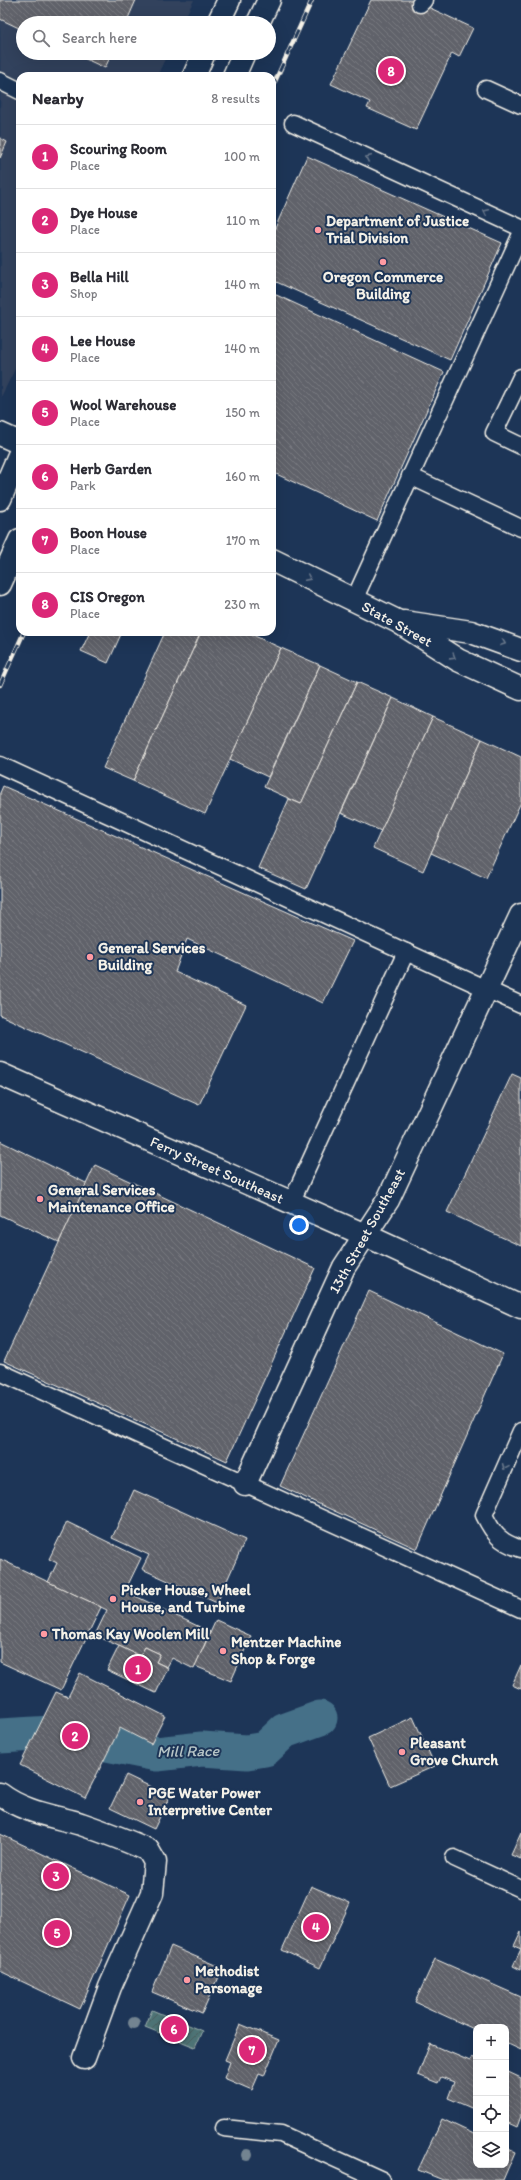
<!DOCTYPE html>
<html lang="en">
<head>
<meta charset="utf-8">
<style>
	:root { --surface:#fff; --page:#f7f7f7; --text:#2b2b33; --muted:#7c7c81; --line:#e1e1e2; --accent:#db2777 }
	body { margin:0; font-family:Itim,sans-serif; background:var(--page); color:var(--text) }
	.controls { position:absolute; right:12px; bottom:12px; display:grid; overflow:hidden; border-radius:8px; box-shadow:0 4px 16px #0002 }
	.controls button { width:36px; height:36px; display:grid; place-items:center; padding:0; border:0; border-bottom:1px solid var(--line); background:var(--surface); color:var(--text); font:20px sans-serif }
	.you { position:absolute; left:299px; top:1225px; width:14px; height:14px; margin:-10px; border:3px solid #fff; border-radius:50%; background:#1a73e8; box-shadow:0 0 0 6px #1a73e833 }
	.badge { display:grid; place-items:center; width:26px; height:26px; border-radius:50%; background:var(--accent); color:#fff; font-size:13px; font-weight:700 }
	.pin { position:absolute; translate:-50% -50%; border:2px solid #fff; box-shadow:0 1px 4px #0006 }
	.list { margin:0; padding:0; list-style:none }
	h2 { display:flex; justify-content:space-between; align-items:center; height:52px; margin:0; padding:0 16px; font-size:17px }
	h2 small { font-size:13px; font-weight:400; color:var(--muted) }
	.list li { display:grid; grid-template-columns:26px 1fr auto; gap:12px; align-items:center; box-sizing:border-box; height:64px; padding:0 16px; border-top:1px solid var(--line) }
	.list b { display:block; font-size:15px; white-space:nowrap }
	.list p { margin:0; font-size:13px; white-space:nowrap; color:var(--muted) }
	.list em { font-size:13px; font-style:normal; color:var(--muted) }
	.icon { flex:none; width:22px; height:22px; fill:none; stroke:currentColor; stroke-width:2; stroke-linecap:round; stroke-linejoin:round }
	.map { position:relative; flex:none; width:521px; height:2180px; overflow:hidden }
	.search { position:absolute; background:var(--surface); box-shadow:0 4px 16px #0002; left:16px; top:16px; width:260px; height:44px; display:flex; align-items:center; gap:10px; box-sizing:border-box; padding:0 14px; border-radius:22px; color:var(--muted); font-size:15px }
	.panel { position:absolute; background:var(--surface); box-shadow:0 4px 16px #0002; left:16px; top:72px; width:260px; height:564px; border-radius:12px }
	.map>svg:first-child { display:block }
	.built { fill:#31425d }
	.garden { fill:url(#garden-furrows); stroke:#a0b2ae }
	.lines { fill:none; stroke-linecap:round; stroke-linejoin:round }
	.canal { stroke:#446f88; stroke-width:35 }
	.building { fill:url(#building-back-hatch); stroke:#f4f1e8 }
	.lane-casing { stroke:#f4f1e8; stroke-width:19 }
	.street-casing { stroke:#f4f1e8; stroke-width:25 }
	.secondary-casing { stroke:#f4f1e8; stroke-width:25 }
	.primary-casing { stroke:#f4f1e8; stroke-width:25 }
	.lane { stroke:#1d3557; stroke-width:16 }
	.street { stroke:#1d3557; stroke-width:22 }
	.secondary { stroke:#1d3557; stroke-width:22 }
	.primary { stroke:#1d3557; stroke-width:22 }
	.rail-casing { stroke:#f4f1e8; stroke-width:4.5 }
	.rail { stroke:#1d3557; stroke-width:3; stroke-dasharray:9; stroke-linecap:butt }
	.tree { fill:#738491 }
	.oneway { stroke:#68778a }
	.poi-dot { fill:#ff9aa2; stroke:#1d3557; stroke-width:1.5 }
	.labels { text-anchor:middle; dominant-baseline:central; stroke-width:4; stroke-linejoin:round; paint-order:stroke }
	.poi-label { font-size:15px; font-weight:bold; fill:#f4f1e8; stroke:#1d3557; text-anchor:start }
	.street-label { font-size:15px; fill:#f4f1e8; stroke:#1d3557 }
	.water-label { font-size:16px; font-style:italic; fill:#b6c4c6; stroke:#1d3557 }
</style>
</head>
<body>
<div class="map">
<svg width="521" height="2180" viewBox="0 0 521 2180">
	<defs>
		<pattern id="garden-furrows" width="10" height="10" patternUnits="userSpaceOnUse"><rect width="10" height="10" fill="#4d7375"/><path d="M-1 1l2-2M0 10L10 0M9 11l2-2" fill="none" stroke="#4b5b5b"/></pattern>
		<pattern id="building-back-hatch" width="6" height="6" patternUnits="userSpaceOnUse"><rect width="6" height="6" fill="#61626b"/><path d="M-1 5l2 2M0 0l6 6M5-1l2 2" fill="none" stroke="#787980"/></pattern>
	</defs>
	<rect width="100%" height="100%" fill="#1d3557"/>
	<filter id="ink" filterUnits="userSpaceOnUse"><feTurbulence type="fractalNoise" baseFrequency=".025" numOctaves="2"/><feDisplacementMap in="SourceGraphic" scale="8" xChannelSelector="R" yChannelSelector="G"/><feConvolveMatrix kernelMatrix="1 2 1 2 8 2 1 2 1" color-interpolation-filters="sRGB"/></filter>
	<g filter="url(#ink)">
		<polygon class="built" points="0,0 194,0 182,23 23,23 23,53 168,53 157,76 20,76 20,359 1,397"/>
		<polygon class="garden" points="152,2010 202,2031 195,2047 145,2027"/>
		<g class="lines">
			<polyline class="canal" points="0,1736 52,1733 157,1754 202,1749 247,1752 265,1749 284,1731 320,1718"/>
		</g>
		<g class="building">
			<polygon points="0,0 136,0 126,23 23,23 23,30 0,19"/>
			<polygon points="371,0 413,0 473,28 459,57 452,53 416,130 367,108 370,102 331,84"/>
			<polygon points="73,53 112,53 105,68"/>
			<polygon points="0,138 7,142 0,158"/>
			<polygon points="307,156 502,243 450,360 272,280 272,235"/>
			<polygon points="272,293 444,372 377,521 272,472"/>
			<polygon points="90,632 122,632 108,663 81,651"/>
			<polygon points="165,632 201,632 133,781 103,768"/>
			<polygon points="201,632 246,632 281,648 205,814 133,781"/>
			<polygon points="281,648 320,665 268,777 230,759"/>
			<polygon points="320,665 357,682 301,804 264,787"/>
			<polygon points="357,682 393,698 306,889 258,868 289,799 301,804"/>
			<polygon points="393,698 433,717 381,831 341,813"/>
			<polygon points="433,717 482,739 423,871 373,848"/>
			<polygon points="482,739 521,757 521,802 486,878 431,853"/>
			<polygon points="3,786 353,941 323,1003 187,939 175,972 246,1005 199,1105 0,1015 0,793"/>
			<polygon points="512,1074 521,1078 521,1246 447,1212"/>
			<polygon points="0,1141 88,1184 59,1242 0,1215"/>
			<polygon points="95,1165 315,1268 227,1461 4,1361"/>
			<polygon points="369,1291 503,1354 417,1549 280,1486"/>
			<polygon points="134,1490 245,1540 217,1603 142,1569 149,1555 112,1538"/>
			<polygon points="67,1522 141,1558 125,1591 210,1632 194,1669 172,1658 167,1667 156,1662 160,1654 145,1647 140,1656 95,1635 107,1610 48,1582 57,1563 49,1559"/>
			<polygon points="0,1559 101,1607 61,1690 0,1662"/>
			<polygon points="216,1620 251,1636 231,1681 195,1666"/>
			<polygon points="119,1646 140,1656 145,1647 160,1654 156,1662 168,1668 156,1693 107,1670"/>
			<polygon points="521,1665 521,1689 512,1685"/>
			<polygon points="80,1673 165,1716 151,1744 120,1728 85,1798 20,1765 56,1692 68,1697"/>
			<polygon points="413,1717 435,1766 390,1786 368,1738"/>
			<polygon points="126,1775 170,1796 154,1829 110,1808"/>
			<polygon points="521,1833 521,1859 511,1855"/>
			<polygon points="0,1834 130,1895 80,2009 0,1971"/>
			<polygon points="311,1886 350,1903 320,1968 282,1950"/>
			<polygon points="521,1931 521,1970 513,1966 521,1949 514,1946"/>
			<polygon points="171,1946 222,1968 202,2013 152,1992"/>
			<polygon points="435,1959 521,1997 521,2050 506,2043 506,2027 476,2027 476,2030 415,2002"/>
			<polygon points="240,2024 279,2040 264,2076 259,2074 252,2090 224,2078 230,2062 225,2060"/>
			<polygon points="430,2044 470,2061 472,2057 476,2059 476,2110 448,2098 454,2082 441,2077 438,2083 418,2075"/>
			<polygon points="506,2071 521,2078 521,2116 517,2127 506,2122"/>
			<polygon points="442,2119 476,2135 476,2165 506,2165 506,2148 515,2152 503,2180 443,2180 418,2170"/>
		</g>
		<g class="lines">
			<defs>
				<g id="lane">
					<polyline points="420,4 424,0"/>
					<polyline points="0,81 20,91"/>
					<polyline points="486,89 521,105"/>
					<polyline points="293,123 521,228"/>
					<polyline points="521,377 494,433 521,446"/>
					<polyline points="410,476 521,528"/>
					<polyline points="354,600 521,234"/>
					<polyline points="0,765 521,1005"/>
					<polyline points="291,1203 406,952"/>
					<polyline points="0,1372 521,1609"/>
					<path d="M521 1431 484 1515C494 1535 500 1542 521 1549"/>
					<polyline points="454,1858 521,1889"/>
					<polyline points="224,2128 281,2134 382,2180"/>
				</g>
				<g id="street">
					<polyline points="0,1074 365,1235 521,1307"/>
					<polyline points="245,1484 344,1267 388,1200 521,915"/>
					<path d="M0 1794C23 1812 54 1816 81 1824 104 1832 126 1840 148 1850L155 1862 152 1893 110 1987 84 2058"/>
				</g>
				<g id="secondary">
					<polyline points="0,434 20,443"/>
					<polyline points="272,560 397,621 458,660 521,689"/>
					<polyline points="404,622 471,632 521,650"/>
				</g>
				<g id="primary">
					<polyline points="218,23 229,0"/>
					<polyline points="258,23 269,0"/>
					<polyline points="194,76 204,53"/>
					<polyline points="234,76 244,53"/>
					<polyline points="0,499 20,453"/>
					<polyline points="0,584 20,540"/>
				</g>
			</defs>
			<use href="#lane" class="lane-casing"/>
			<use href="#street" class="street-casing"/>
			<use href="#secondary" class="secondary-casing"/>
			<use href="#primary" class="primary-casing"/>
			<use href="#lane" class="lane"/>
			<use href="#street" class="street"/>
			<use href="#secondary" class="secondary"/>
			<use href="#primary" class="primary"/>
			<defs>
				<g id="rail">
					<polyline points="272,88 312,0"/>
					<polyline points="0,685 24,632"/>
				</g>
			</defs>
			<use href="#rail" class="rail-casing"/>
			<use href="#rail" class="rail"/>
		</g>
		<g class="tree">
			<circle cx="134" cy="2023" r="6"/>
			<circle cx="247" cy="2155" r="6"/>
		</g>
		<defs><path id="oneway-chevron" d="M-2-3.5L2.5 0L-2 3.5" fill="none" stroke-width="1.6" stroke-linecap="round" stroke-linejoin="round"/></defs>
		<g class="oneway">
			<use href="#oneway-chevron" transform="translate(368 158) rotate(-155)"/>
			<use href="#oneway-chevron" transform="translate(486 212) rotate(-155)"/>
			<use href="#oneway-chevron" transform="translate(308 578) rotate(26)"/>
			<use href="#oneway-chevron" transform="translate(503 643) rotate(20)"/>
			<use href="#oneway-chevron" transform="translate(453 657) rotate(32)"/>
			<use href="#oneway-chevron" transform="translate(505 1467) rotate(114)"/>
		</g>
	</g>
	<g class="poi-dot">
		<circle cx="318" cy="230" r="4"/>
		<circle cx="383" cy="262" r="4"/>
		<circle cx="90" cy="957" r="4"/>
		<circle cx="40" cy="1199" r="4"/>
		<circle cx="113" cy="1599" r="4"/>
		<circle cx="44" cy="1634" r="4"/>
		<circle cx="223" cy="1651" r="4"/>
		<circle cx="402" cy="1752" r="4"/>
		<circle cx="140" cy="1802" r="4"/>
		<circle cx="187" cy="1980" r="4"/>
	</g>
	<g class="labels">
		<g class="poi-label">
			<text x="326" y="221">Department of Justice<tspan x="326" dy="17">Trial Division</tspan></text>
			<text x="383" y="277" text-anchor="middle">Oregon Commerce<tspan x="383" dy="17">Building</tspan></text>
			<text x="98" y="948">General Services<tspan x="98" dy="17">Building</tspan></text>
			<text x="48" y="1190">General Services<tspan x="48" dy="17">Maintenance Office</tspan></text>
			<text x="121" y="1590">Picker House, Wheel<tspan x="121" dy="17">House, and Turbine</tspan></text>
			<text x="52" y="1634">Thomas Kay Woolen Mill</text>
			<text x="231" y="1642">Mentzer Machine<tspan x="231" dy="17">Shop &amp; Forge</tspan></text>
			<text x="410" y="1743">Pleasant<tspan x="410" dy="17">Grove Church</tspan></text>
			<text x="148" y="1793">PGE Water Power<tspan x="148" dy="17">Interpretive Center</tspan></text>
			<text x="195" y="1971">Methodist<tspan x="195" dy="17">Parsonage</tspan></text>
		</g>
		<g class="street-label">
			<text transform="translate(397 624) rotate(29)">State Street</text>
			<text transform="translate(217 1170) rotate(24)">Ferry Street Southeast</text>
			<text transform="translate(367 1231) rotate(-61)">13th Street Southeast</text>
		</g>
		<g class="water-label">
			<text transform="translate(188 1751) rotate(-1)">Mill Race</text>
		</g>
	</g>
</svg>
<div class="controls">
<button>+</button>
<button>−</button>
<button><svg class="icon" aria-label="locate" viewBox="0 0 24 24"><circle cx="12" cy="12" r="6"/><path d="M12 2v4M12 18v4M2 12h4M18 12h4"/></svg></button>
<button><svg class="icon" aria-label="layers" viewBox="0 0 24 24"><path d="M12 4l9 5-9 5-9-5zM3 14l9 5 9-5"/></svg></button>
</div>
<div class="you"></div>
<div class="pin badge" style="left:138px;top:1669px">1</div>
<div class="pin badge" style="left:75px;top:1736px">2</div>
<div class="pin badge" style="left:56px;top:1876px">3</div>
<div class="pin badge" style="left:316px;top:1927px">4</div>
<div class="pin badge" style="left:57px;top:1933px">5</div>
<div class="pin badge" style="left:174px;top:2029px">6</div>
<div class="pin badge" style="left:252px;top:2050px">7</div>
<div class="pin badge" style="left:391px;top:71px">8</div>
<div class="search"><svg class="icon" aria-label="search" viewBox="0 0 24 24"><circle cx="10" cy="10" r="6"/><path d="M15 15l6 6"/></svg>Search here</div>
<section class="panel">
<h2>Nearby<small>8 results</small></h2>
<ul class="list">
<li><span class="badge">1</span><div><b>Scouring Room</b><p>Place</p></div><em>100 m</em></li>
<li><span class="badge">2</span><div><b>Dye House</b><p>Place</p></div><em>110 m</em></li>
<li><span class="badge">3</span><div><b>Bella Hill</b><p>Shop</p></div><em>140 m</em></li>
<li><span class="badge">4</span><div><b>Lee House</b><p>Place</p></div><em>140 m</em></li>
<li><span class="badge">5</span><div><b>Wool Warehouse</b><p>Place</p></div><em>150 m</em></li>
<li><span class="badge">6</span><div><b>Herb Garden</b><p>Park</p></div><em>160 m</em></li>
<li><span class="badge">7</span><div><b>Boon House</b><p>Place</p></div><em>170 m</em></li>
<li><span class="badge">8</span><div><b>CIS Oregon</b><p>Place</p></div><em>230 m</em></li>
</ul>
</section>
</div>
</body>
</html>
